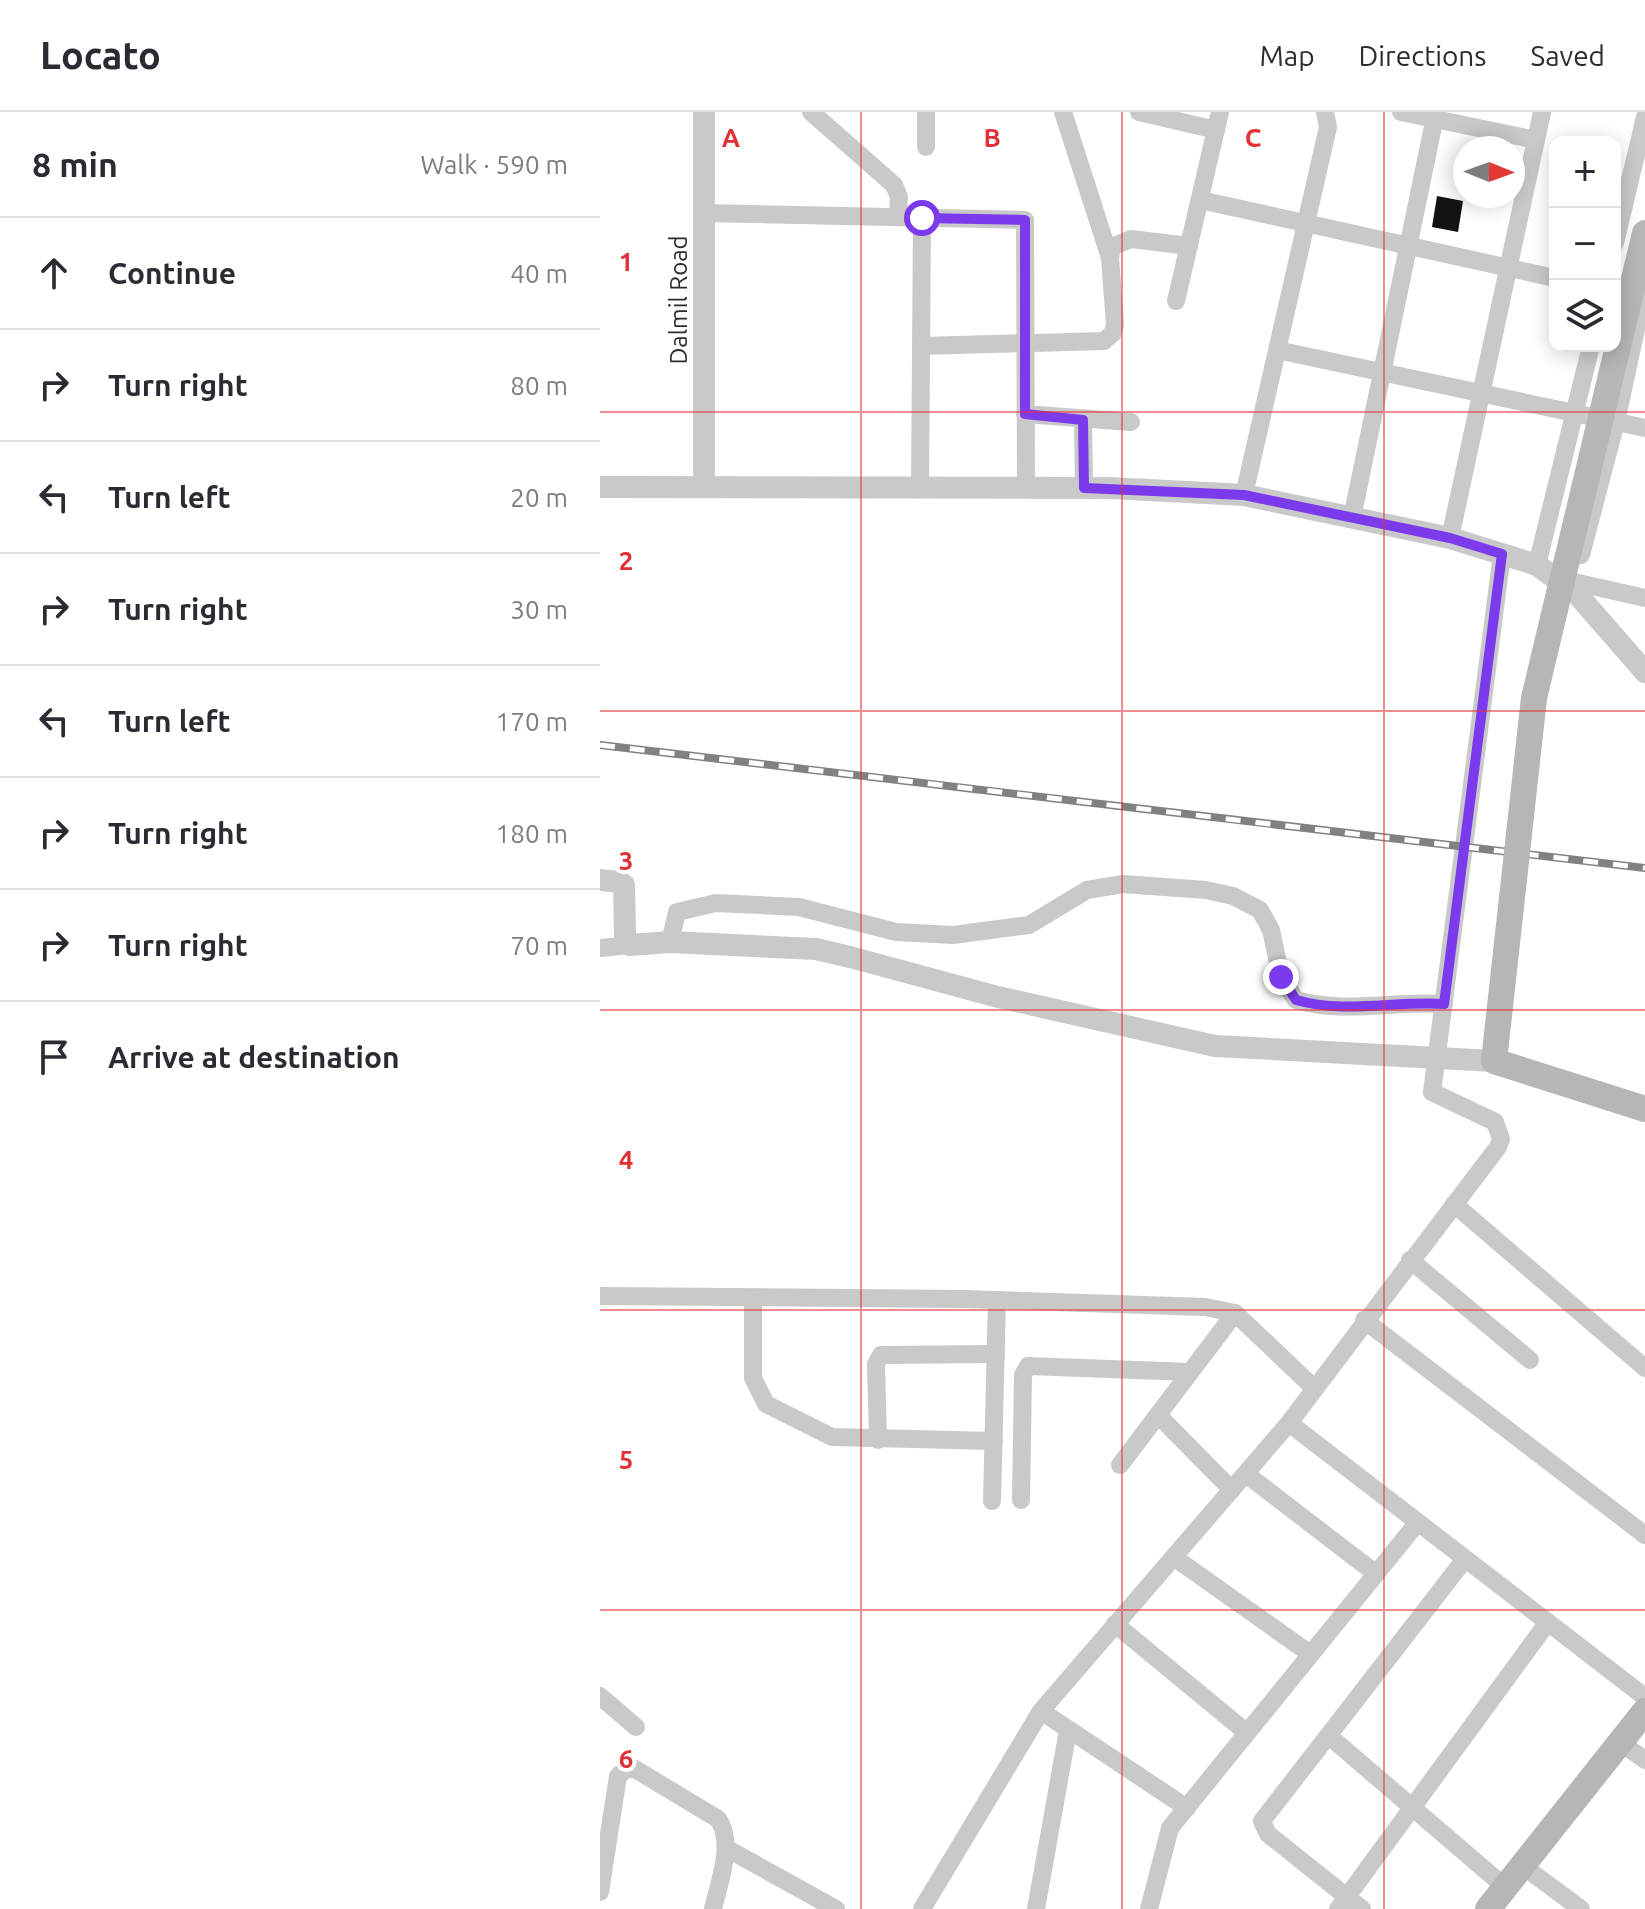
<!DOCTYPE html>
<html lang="en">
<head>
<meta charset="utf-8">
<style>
	:root { --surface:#fff; --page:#f2f2f3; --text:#2b2b33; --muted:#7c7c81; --line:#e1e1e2 }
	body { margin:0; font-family:Ubuntu,sans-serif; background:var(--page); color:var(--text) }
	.controls { position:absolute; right:24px; top:24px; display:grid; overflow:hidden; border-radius:16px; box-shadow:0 4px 20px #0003 }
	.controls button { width:72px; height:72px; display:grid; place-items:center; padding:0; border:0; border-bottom:2px solid var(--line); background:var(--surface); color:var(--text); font:40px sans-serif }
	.compass { position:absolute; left:853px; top:24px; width:72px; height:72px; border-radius:50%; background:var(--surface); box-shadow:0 4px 20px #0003; rotate:91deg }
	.stop { position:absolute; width:24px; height:24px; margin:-18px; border:6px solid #7c3aed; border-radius:50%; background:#fff }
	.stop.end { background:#7c3aed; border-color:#fff; box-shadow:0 2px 8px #0008 }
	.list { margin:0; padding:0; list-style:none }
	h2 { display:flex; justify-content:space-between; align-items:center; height:104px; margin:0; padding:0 32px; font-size:34px }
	h2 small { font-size:26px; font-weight:400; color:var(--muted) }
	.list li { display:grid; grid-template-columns:52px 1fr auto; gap:24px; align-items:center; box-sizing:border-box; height:112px; padding:0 32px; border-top:2px solid var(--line) }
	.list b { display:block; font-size:30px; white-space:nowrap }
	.list em { font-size:26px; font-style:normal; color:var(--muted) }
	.icon { flex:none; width:44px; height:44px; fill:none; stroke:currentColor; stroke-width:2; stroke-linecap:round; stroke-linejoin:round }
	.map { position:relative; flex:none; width:1045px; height:1797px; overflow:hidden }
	header { display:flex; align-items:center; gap:48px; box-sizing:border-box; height:112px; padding:0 40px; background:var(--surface); border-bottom:2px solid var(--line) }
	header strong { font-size:38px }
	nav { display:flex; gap:44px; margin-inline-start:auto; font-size:28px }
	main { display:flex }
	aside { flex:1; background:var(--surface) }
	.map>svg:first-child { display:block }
	.building { fill:#131313 }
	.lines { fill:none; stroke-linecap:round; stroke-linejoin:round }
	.minor { stroke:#c9c9c9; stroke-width:18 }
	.tertiary { stroke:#c9c9c9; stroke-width:22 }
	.secondary { stroke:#b6b6b6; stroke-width:26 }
	.rail-casing { stroke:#818181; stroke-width:8 }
	.rail { stroke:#fff; stroke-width:5; stroke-dasharray:15; stroke-linecap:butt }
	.tertiary-bridge { stroke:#c9c9c9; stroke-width:22 }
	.secondary-bridge { stroke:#b6b6b6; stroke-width:26 }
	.route { stroke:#7c3aed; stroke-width:10 }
	.grid { fill:none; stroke:#e13038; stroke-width:2; stroke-opacity:0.55 }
	.labels { text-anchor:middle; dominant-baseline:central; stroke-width:8; stroke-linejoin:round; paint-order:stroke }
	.street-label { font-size:24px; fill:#2c2c2c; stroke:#fff }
	.grid-label { font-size:26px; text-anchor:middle; font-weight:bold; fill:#e13038; stroke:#fff; stroke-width:8; stroke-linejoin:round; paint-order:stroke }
</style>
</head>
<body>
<header>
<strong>Locato</strong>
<nav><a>Map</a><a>Directions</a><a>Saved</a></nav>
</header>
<main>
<aside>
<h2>8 min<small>Walk · 590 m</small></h2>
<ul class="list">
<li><svg class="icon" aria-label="ahead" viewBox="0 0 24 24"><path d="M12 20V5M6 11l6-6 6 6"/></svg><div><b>Continue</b></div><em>40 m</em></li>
<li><svg class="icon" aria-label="right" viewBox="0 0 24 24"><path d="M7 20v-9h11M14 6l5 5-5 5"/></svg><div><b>Turn right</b></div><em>80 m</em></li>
<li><svg class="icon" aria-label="left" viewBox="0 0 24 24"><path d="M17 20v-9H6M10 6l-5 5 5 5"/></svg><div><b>Turn left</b></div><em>20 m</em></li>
<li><svg class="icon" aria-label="right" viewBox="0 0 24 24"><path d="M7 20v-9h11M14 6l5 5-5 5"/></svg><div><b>Turn right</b></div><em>30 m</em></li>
<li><svg class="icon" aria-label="left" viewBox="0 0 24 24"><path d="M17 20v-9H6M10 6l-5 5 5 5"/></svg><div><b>Turn left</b></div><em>170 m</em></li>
<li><svg class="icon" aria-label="right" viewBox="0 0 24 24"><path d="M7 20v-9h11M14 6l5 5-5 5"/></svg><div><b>Turn right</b></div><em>180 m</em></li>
<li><svg class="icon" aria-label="right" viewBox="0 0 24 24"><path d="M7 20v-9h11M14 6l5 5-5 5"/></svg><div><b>Turn right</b></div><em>70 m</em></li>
<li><svg class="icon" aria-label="arrive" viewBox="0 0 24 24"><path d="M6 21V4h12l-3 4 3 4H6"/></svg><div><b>Arrive at destination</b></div></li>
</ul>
</aside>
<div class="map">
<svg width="1045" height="1797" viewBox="0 0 1045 1797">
	<rect width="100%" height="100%" fill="#fff"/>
	<polygon class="building" points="837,84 863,89 858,120 832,115"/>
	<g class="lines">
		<g class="minor">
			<polyline points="211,0 294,73 299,85 298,105"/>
			<polyline points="463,0 510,146"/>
			<polyline points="539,0 616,18"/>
			<polyline points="801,0 936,28"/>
			<polyline points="326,35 326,0"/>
			<polyline points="600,88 955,166"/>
			<polyline points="104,101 425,108 426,376"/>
			<polyline points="1015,131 1045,5"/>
			<polyline points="576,189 620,0"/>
			<polyline points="321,234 504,229 513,221 515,212 510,146 512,135 531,127 589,134"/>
			<polyline points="677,238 1045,316"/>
			<polyline points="425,302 531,310"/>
			<polyline points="483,308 484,376"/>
			<polyline points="320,375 322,106"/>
			<polyline points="644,383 728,15 725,0"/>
			<polyline points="752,406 836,0"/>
			<polyline points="850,426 942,0"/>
			<polyline points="981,443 1016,310 1044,180"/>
			<polyline points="937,453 991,234"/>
			<polyline points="974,470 1045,486"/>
			<path d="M70 830 77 800 116 791 199 795 296 820 353 823 429 813 487 778 523 772 606 778 633 784 660 798 671 818 681 865 696 888C745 902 793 889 844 892"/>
			<polyline points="0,836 30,833"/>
			<polyline points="854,1092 1045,1256"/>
			<polyline points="810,1148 930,1248"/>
			<polyline points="0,1184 364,1187 605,1195 635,1201 714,1276"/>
			<polyline points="153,1187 153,1266 166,1292 232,1325 394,1329"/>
			<polyline points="764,1208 1045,1423"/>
			<polyline points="558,1303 632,1378"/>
			<polyline points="689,1311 1045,1585"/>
			<polyline points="278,1328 276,1252 281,1243 396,1242"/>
			<polyline points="520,1353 635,1201"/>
			<polyline points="646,1362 775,1461"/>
			<polyline points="421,1388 423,1263 428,1254 590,1260"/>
			<polyline points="392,1389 397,1188"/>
			<polyline points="575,1446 709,1541"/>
			<polyline points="515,1512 646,1620"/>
			<polyline points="0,1584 36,1615"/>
			<polyline points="441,1599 587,1696"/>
			<polyline points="729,1624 905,1775"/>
			<polyline points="1031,1638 1045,1648"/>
			<polyline points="126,1736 236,1797"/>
			<polyline points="935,1763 981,1797"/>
			<path d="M0 1780 18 1664 26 1657H35L118 1707C135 1731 119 1770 113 1797"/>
			<polyline points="322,1797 441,1599 689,1311 898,1035 901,1027 895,1010 832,980 902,442"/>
			<polyline points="436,1797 468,1618"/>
			<polyline points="549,1797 570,1716 818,1410"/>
			<polyline points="738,1797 948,1510"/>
			<polyline points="762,1797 668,1722 662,1709 865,1447"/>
		</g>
		<g class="tertiary">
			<polyline points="104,0 104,375"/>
			<polyline points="0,375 510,376 644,383 850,426 937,453 977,482 1045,560"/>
			<polyline points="0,768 20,770 24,773 25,823 30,833 70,830 216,837 250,845"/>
		</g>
		<polyline class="secondary" points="888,1797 1045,1599"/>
		<defs>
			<polyline id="rail" points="0,633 1045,756"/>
		</defs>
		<use href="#rail" class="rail-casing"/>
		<use href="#rail" class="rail"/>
		<polyline class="tertiary-bridge" points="250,845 398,885 615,934 894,949"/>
		<polyline class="secondary-bridge" points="1045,121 934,586 894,949 1045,997"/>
	</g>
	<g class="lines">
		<path class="route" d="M322 106 425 108V302L483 308 484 376 644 383 850 426 902 442 844 892C793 889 745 902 696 888L681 865"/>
	</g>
	<path class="grid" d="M261 0V1797M522 0V1797M784 0V1797M0 300H1045M0 599H1045M0 898H1045M0 1198H1045M0 1498H1045"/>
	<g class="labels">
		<g class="street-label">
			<text transform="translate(78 188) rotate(-90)">Dalmil Road</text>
		</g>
	</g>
	<g class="grid-label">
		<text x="131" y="35">A</text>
		<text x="392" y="35">B</text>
		<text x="653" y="35">C</text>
		<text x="26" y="159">1</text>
		<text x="26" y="458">2</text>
		<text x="26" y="758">3</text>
		<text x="26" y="1057">4</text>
		<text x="26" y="1357">5</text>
		<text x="26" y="1656">6</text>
	</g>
</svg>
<div class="controls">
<button>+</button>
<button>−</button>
<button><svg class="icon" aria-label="layers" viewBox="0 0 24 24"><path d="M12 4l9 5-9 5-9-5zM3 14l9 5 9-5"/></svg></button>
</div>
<svg class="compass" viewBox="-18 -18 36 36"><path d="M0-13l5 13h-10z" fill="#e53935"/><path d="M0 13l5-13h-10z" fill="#7c7c81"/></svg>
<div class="stop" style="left:322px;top:106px"></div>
<div class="stop end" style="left:681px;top:865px"></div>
</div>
</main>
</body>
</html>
